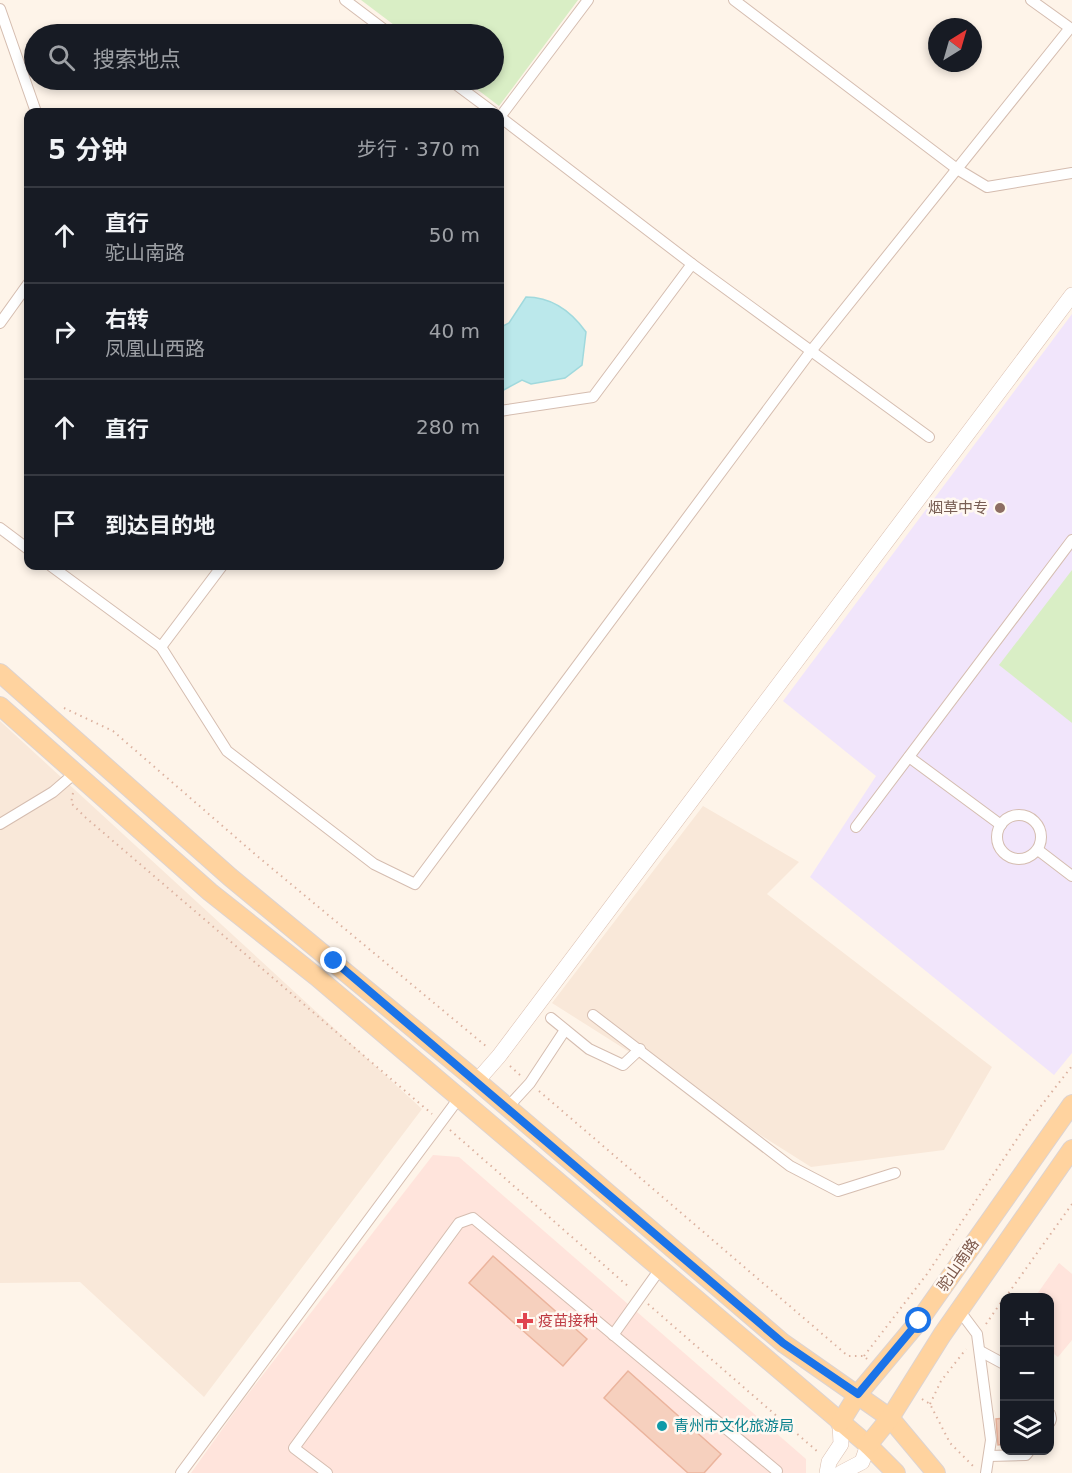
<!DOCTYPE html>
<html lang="zh">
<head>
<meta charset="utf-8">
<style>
	:root { --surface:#171b24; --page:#20242c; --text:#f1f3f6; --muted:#9ea1a6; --line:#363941 }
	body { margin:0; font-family:"DejaVu Sans","Noto Sans SC",sans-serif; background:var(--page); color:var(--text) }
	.controls { position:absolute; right:18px; bottom:18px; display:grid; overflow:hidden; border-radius:12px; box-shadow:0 3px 9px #0003 }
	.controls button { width:54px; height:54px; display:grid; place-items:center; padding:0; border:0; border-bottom:2px solid var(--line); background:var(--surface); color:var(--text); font:30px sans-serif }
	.compass { position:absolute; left:928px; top:18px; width:54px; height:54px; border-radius:50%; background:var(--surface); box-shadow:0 3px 9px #0003; rotate:37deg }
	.stop { position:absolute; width:18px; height:18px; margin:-14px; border:4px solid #1a73e8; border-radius:50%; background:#fff }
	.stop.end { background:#1a73e8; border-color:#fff; box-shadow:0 2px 6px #0008 }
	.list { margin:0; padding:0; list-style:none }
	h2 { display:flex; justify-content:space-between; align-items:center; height:78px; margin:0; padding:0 24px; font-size:26px }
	h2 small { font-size:20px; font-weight:400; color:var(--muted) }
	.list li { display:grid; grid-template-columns:39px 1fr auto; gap:18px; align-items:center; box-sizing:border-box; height:96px; padding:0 24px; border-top:2px solid var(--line) }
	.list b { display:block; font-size:22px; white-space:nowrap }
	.list p { margin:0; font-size:20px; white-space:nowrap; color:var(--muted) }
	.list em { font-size:20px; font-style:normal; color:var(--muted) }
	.icon { flex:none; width:33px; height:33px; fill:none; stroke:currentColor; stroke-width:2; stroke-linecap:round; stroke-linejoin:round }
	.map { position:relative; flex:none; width:1072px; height:1473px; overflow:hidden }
	.search { position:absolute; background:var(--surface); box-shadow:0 3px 9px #0003; left:24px; top:24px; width:480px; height:66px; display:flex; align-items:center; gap:15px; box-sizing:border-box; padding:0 21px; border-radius:33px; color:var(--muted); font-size:22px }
	.panel { position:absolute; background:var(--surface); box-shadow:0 3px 9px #0003; left:24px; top:108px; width:480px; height:462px; border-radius:12px }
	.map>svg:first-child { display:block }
	.residential { fill:#f9e8d9 }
	.commercial { fill:#ffe4dc }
	.education { fill:#f1e5fb }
	.green { fill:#d9eec5 }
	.water { fill:#bbe8eb; stroke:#a0d9dd; stroke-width:1.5 }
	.building { fill:#f6d0be; stroke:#ebb49d; stroke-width:1.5 }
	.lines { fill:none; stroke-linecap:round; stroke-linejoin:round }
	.street-casing { stroke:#d5bdb0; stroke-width:12 }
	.secondary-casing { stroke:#dabeaf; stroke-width:16 }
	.primary-casing { stroke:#ddd3d0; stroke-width:20 }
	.path { stroke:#dcb2a0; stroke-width:2; stroke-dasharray:1.5 4.5; stroke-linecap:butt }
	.street { stroke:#fff; stroke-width:10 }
	.secondary { stroke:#fff; stroke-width:15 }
	.primary { stroke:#ffd39f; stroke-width:18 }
	.route { stroke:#1a73e8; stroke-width:8 }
	.education-dot { fill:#8d6e63; stroke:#fff8f1; stroke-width:2 }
	.health-dot { fill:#e0444e; stroke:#fff8f1; stroke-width:2 }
	.culture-dot { fill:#0f9aa8; stroke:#fff8f1; stroke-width:2 }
	.labels { text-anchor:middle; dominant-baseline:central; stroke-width:5; stroke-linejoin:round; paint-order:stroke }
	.education-label { font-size:15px; fill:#785e54; stroke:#fff8f1; text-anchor:end }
	.street-label { font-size:15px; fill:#7c5749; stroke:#fff8f1 }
	.health-label { font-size:15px; fill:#be3a42; stroke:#fff8f1; text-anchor:start }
	.culture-label { font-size:15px; fill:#0d838f; stroke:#fff8f1; text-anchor:start }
</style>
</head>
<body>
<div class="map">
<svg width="1072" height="1473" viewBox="0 0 1072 1473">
	<rect width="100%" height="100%" fill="#fef4e9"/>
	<g class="residential">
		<polygon points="0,721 422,1109 204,1397 80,1282 0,1283"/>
		<polygon points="703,806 799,862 767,894 992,1067 944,1150 811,1167 552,1003"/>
	</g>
	<g class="commercial">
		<polygon points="433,1155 459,1157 806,1459 806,1473 191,1473 241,1403"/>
		<polygon points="1059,1263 1072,1274 1072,1340 1058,1357 1050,1351 1050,1298 1035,1297"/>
	</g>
	<polygon class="education" points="1072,314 1072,1053 1054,1075 810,877 876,776 783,701"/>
	<g class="green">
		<polygon points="361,0 578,0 499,106 465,80 494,80 494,34 406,34"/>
		<polygon points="1072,570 1072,723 999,665"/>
	</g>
	<path class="water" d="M526 297C552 297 571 311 586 332L582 365 565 378 531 384 522 380 500 392V343L503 326 509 323Z"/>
	<g class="building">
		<polygon points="493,1256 587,1339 563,1366 469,1283"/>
		<polygon points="628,1371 721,1454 704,1473 688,1473 604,1398"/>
		<polygon points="1005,1418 1005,1444 998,1445 996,1419"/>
	</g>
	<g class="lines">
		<defs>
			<g id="street">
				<polyline points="345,0 390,34"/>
				<polyline points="734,0 957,169 987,187 1072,173"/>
				<polyline points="0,9 36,112"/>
				<polyline points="450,80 493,112"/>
				<polyline points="500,117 692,264 929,437"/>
				<polyline points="500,117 588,0"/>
				<polyline points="0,323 28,284"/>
				<polyline points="500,411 593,397 692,264"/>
				<polyline points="0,528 28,549"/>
				<polyline points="51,566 161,647 227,751 374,864 415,884 811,351 1070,28 1031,0"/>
				<polyline points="161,647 222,566"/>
				<polyline points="909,757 1001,825"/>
				<circle cx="1019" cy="837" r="22"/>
				<polyline points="0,824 53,792 75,773"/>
				<polyline points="856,827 1072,540"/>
				<polyline points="1038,850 1072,876"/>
				<polyline points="593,1015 790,1166 838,1191 895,1173"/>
				<polyline points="551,1018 589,1049 623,1065 640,1049"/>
				<polyline points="508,1107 530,1083 565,1030"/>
				<polyline points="959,1310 977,1334 991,1440 986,1473"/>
				<polyline points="613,1335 660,1269"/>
				<polyline points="980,1351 1004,1364"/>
				<polyline points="1050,1414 1051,1419 1050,1422"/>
				<polyline points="989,1456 1026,1455 1030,1450"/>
				<polyline points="181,1473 459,1098"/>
				<polyline points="327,1473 294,1448 459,1223 473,1218 777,1471"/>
			</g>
			<g id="secondary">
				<polyline points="477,1081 499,1056 1072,295"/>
				<polyline points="827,1473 829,1462 841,1444 840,1423"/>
				<polyline points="841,1473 862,1462 868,1445"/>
			</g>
			<g id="primary">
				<polyline points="0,673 230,877 477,1081 783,1343 890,1418 936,1473"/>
				<polyline points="0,706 210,892 317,977 868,1445 896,1473"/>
				<polyline points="840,1423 858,1394 919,1321 1072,1104"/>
				<polyline points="868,1445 890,1418 942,1335 1072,1149"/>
			</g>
		</defs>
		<use href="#street" class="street-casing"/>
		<use href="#secondary" class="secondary-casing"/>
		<use href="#primary" class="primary-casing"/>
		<g class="path">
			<polyline points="64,708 113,731 256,855 487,1047"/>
			<polyline points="73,793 71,803 85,817 432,1114"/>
			<polyline points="510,1066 521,1076"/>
			<polyline points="539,1091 848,1356 864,1356 867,1359"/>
			<polyline points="450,1130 630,1288"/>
			<polyline points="1005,1298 1072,1204"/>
			<polyline points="648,1304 818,1452"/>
			<polyline points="986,1324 1004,1298"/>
			<polyline points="864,1356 927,1274 1027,1124 1072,1066"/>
			<polyline points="922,1399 930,1404 950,1443 974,1467"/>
			<polyline points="930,1404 941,1381 966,1349"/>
		</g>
		<use href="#street" class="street"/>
		<use href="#secondary" class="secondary"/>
		<use href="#primary" class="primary"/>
	</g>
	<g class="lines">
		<polyline class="route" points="334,961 783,1343 858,1394 919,1321"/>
	</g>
	<circle class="education-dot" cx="1000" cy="508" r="6"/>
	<path class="health-dot" d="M522 1312h6v6h6v6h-6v6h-6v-6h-6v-6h6z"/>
	<circle class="culture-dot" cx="662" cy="1426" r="6"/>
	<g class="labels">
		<g class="education-label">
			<text x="988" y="508">烟草中专</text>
		</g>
		<g class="street-label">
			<text transform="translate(958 1265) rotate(-55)">驼山南路</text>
		</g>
		<g class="health-label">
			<text x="538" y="1321">疫苗接种</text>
		</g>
		<g class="culture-label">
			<text x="674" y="1426">青州市文化旅游局</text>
		</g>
	</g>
</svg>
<div class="controls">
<button>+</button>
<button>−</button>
<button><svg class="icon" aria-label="layers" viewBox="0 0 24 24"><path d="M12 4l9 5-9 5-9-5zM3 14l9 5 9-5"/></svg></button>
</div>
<svg class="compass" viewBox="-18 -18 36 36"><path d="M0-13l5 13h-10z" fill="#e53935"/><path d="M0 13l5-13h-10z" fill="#9ea1a6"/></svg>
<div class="stop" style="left:919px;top:1321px"></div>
<div class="stop end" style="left:334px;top:961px"></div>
<div class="search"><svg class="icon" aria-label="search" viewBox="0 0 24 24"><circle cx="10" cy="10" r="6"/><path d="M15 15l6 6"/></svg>搜索地点</div>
<section class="panel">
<h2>5 分钟<small>步行 · 370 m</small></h2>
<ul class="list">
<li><svg class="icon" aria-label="ahead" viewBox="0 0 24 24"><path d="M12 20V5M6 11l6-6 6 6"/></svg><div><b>直行</b><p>驼山南路</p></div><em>50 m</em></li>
<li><svg class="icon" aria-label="right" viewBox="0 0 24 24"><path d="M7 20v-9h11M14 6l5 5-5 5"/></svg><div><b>右转</b><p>凤凰山西路</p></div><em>40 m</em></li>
<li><svg class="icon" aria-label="ahead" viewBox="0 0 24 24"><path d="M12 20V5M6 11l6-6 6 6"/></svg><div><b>直行</b></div><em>280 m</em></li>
<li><svg class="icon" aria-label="arrive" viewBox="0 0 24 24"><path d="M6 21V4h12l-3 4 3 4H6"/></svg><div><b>到达目的地</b></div></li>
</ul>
</section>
</div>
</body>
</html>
